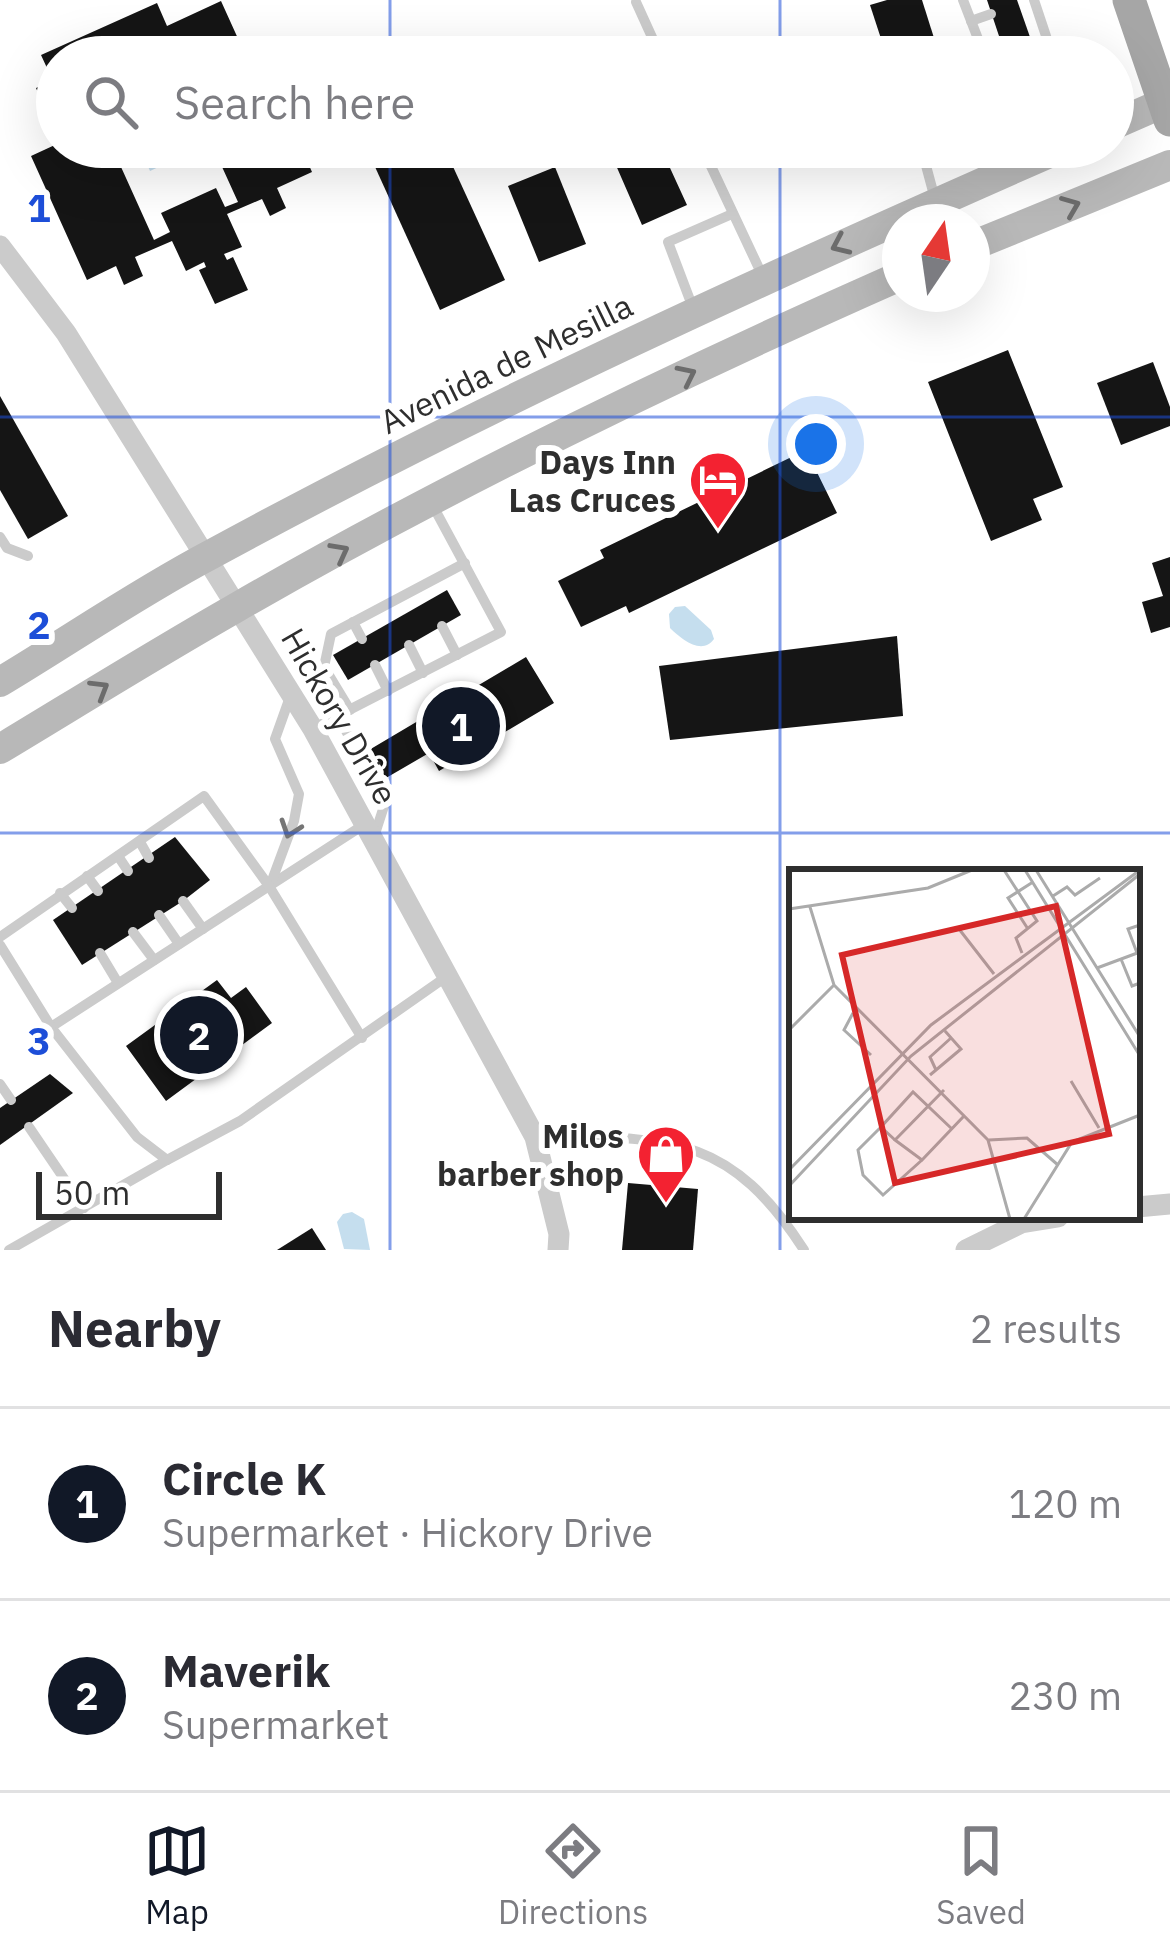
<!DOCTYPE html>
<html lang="en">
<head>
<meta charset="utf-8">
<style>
	:root { --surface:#fff; --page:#f2f2f3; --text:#2b2b33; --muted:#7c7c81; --line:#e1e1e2; --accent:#111827 }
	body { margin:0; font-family:"IBM Plex Sans",sans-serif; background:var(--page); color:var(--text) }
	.compass { position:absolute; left:882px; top:204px; width:108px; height:108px; border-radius:50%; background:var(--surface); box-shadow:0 12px 48px #0002; rotate:13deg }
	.scale { position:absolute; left:36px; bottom:30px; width:186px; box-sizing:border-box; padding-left:12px; border:6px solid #2e2e2e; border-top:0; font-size:33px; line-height:42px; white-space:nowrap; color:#2e2e2e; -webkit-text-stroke:9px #fff; paint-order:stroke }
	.you { position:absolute; left:816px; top:444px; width:42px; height:42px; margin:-30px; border:9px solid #fff; border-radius:50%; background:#1a73e8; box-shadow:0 0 0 18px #1a73e833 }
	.badge { display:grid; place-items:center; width:78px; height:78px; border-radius:50%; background:var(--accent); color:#fff; font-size:39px; font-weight:700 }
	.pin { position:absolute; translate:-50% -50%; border:6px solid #fff; box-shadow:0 3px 12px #0006 }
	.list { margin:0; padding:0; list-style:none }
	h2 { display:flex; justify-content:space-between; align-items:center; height:156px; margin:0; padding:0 48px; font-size:51px }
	h2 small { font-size:39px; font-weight:400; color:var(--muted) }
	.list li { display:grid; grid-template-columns:78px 1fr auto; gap:36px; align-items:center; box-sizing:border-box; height:192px; padding:0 48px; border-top:3px solid var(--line) }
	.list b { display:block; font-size:45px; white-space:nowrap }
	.list p { margin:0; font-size:39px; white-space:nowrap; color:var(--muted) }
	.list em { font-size:39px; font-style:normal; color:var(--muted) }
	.icon { flex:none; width:66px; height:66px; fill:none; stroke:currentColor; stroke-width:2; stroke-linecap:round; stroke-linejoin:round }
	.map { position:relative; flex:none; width:1170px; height:1250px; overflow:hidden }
	.search { position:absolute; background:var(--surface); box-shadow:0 12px 48px #0002; left:36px; right:36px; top:36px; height:132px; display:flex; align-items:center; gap:30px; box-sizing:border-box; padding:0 42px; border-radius:66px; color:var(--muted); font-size:45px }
	.sheet { height:540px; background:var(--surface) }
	nav { display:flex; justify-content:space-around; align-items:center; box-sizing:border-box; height:168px; border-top:3px solid var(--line); background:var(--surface); font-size:33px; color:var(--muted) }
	nav a { display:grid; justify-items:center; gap:6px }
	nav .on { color:var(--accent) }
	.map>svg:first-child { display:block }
	.water { fill:#c5deee }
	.building { fill:#151515 }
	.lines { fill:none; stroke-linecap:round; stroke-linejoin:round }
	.lane { stroke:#cbcbcb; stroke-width:10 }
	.street { stroke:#cbcbcb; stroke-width:21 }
	.secondary { stroke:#b8b8b8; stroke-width:30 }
	.primary { stroke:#a6a6a6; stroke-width:33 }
	.oneway { stroke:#6c6c6c }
	.oneway2 { stroke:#757575 }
	.grid { fill:none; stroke:#1d4ed8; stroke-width:3; stroke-opacity:0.55 }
	.labels { text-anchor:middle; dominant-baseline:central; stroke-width:12; stroke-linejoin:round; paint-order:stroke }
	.street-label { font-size:33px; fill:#2e2e2e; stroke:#fff }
	.poi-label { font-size:33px; font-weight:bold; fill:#2e2e2e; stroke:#fff; text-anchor:end }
	.inset-road { fill:none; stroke:#ababab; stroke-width:3 }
	.view { fill:#d62828; fill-opacity:0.15; stroke:#d62828; stroke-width:6 }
	.inset-edge { fill:none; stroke:#2e2e2e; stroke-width:6 }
	.grid-label { font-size:39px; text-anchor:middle; font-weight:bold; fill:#1d4ed8; stroke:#fff; stroke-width:12; stroke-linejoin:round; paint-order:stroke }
</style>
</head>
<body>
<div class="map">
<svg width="1170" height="1250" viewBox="0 0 1170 1250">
	<rect width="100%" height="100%" fill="#fff"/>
	<g class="water">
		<polygon points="187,147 184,155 150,171 140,148"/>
		<path d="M685 606 711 630 714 639C702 656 681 639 670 628L669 614 675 607Z"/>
		<polygon points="352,1212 364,1219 370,1250 344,1249 337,1222 343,1214"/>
	</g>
	<g class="building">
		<polygon points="887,0 922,0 940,57 887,57 870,5"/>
		<polygon points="987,0 1017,0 1037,57 1006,57"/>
		<polygon points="221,1 240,43 220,52 223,57 57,57 57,136 36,88 53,81 41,55 157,3 167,26"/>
		<polygon points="57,144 112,147 154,240 170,232 161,213 216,188 225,207 238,202 213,147 301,147 312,172 277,188 286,208 270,216 262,199 227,214 242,247 224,254 227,260 233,257 248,290 215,304 199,270 206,267 204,262 186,271 172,241 135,257 143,276 124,285 116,266 87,280 31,156"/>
		<polygon points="366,147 444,147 505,280 440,310"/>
		<polygon points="608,147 688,147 665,157 687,205 642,225"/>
		<polygon points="555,167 586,244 539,262 508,186"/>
		<polygon points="1008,350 1063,487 1033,499 1042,520 991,541 928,382"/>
		<polygon points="1153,362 1170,407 1170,426 1121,445 1097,383"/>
		<polygon points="0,396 68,516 28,539 0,490"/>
		<polygon points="806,450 837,513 629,613 626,606 581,627 558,581 604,558 600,550"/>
		<polygon points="1170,557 1170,627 1151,633 1142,602 1163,596 1152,563"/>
		<polygon points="447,590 461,615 348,680 333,655"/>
		<polygon points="897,636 903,716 670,740 659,666"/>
		<polygon points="526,657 554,703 439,771 429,753 386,778 369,750"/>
		<polygon points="175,837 210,880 183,901 82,965 53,920"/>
		<polygon points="217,980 231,998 246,987 272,1023 166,1101 126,1046"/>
		<polygon points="50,1074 73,1093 0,1145 0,1108"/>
		<polygon points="628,1183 698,1189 693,1250 622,1250"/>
		<polygon points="312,1228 326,1250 277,1250"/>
	</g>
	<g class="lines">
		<g class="lane">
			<polyline points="963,0 985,57"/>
			<polyline points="1034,0 1053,57"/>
			<polyline points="636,2 661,57"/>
			<polyline points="971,21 991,14"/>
			<polyline points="982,49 1001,42"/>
			<polyline points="702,147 764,279"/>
			<polyline points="921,147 935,199"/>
			<polyline points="693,308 668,242 732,214"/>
			<polyline points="0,537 7,548 28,556"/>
			<polyline points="353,622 362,639"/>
			<polyline points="442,626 457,655"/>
			<polyline points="409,645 423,673"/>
			<polyline points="375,665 388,691"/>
			<polyline points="350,710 324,667 331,634 465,563"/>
			<polyline points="338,716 385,803 374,837"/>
			<polyline points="314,728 501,632 433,506"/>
			<polyline points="365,824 51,1027 137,1137 167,1160 240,1121 446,977"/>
			<polyline points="140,842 149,858"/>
			<polyline points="118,856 128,871"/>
			<polyline points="87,876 98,891"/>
			<polyline points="271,883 294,821 299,794 275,739 290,697"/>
			<polyline points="60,893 72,908"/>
			<polyline points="183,901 203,929"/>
			<polyline points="159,915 179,944"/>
			<polyline points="133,932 154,960"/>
			<polyline points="0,937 204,796 269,886 362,1038"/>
			<polyline points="0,945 51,1027"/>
			<polyline points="100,953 118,983"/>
			<polyline points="0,1084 11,1100"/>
			<polyline points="29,1127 84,1208"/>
			<path d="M535 1137C665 1138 727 1130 804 1250"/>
			<polyline points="9,1250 167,1160"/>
		</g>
		<g class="street">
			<polyline points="0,246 66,333 313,729 535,1137 559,1234 558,1250"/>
			<polyline points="1137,1207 1170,1204"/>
			<polyline points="966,1250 1021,1223 1058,1217"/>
		</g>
		<g class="secondary">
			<polyline points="1113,125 1170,100"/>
			<polyline points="972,246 1170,165"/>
			<path d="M0 682C70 640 138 593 210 555 487 404 774 274 1063 147"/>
			<path d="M0 749C78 702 155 654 234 609 448 485 674 376 900 276"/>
		</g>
		<polyline class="primary" points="1129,0 1170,120"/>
	</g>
	<defs><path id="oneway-chevron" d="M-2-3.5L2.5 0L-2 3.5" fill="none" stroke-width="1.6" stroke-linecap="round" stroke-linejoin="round" transform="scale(3)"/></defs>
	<g class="oneway">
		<use href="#oneway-chevron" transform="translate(1071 206) rotate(-22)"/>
		<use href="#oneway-chevron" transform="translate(840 245) rotate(156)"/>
		<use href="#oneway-chevron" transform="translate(687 375) rotate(-26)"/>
		<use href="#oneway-chevron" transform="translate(340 552) rotate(-28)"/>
		<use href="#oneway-chevron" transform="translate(100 689) rotate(-31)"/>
	</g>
	<use class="oneway2" href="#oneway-chevron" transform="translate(290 829) rotate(109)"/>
	<path class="grid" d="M390 0V57M780 0V57M390 147V1250M780 147V1250M0 417H1170M0 833H1170"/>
	<defs>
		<symbol id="hotel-pin" viewBox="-11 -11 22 30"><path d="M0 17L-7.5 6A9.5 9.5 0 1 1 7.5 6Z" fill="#f32231" stroke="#fff"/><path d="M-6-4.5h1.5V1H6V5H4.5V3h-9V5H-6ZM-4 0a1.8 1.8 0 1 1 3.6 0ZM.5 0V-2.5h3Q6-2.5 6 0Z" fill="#fff"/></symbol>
		<symbol id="shop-pin" viewBox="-11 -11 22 30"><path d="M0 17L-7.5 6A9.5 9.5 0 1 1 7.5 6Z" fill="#f32231" stroke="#fff"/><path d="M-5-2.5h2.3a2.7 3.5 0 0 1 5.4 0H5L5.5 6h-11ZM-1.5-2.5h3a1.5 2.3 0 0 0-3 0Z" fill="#fff"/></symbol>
	</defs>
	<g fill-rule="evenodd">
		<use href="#hotel-pin" x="685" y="447" width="66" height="90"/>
		<use href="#shop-pin" x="633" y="1121" width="66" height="90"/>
	</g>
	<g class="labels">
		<g class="street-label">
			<text transform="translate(506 363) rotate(-26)">Avenida de Mesilla</text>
			<text transform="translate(340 716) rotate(60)">Hickory Drive</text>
		</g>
		<g class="poi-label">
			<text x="676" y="461">Days Inn<tspan x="676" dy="38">Las Cruces</tspan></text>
			<text x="624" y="1135">Milos<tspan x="624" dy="38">barber shop</tspan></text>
		</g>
	</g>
	<g transform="translate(789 869)">
		<rect width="351" height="351" fill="#fff"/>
		<path class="inset-road" d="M215 1 248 52 227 69 233 84M236 1 351 187M247 1 351 168M264 27 278 18 286 26 311 9M21 38 45 116 199 271 221 350M0 40 139 19 183 1M170 60 205 105M239 60 219 29 244 13M348 84 339 60 351 56M332 90 343 117 351 114M308 99 351 83M64 144 55 161 82 186M0 161 45 116M147 201 141 188 162 169M141 206 172 180 156 162M282 212 310 259M155 221 106 271 133 291 175 247M92 258 69 281 74 306 94 326 133 291M106 271 92 258 124 223 163 260M200 271 238 269 269 296M0 301 142 156 351 1M0 317 122 187 351 5M235 350 283 273 351 246"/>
		<path class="view" d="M267 37 320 265 106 314 53 86Z"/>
		<rect width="351" height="351" class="inset-edge"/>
	</g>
	<g class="grid-label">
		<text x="39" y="222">1</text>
		<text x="39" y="639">2</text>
		<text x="39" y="1055">3</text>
	</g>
</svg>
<svg class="compass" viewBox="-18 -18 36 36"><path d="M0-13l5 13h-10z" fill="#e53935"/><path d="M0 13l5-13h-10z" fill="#7c7c81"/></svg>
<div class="scale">50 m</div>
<div class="you"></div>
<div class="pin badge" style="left:461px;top:726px">1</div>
<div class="pin badge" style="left:199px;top:1035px">2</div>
<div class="search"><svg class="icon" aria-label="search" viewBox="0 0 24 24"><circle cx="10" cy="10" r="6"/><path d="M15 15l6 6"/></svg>Search here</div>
</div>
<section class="sheet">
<h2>Nearby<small>2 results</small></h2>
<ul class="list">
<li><span class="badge">1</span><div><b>Circle K</b><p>Supermarket · Hickory Drive</p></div><em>120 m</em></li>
<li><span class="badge">2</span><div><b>Maverik</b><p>Supermarket</p></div><em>230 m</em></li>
</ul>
</section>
<nav>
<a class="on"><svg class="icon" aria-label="map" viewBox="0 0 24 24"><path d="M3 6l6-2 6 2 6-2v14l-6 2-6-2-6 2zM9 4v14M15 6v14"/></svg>Map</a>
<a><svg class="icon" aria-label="directions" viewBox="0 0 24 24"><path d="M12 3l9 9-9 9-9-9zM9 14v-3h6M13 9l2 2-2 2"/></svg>Directions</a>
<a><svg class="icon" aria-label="saved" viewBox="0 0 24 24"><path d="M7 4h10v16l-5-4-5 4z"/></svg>Saved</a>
</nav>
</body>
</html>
